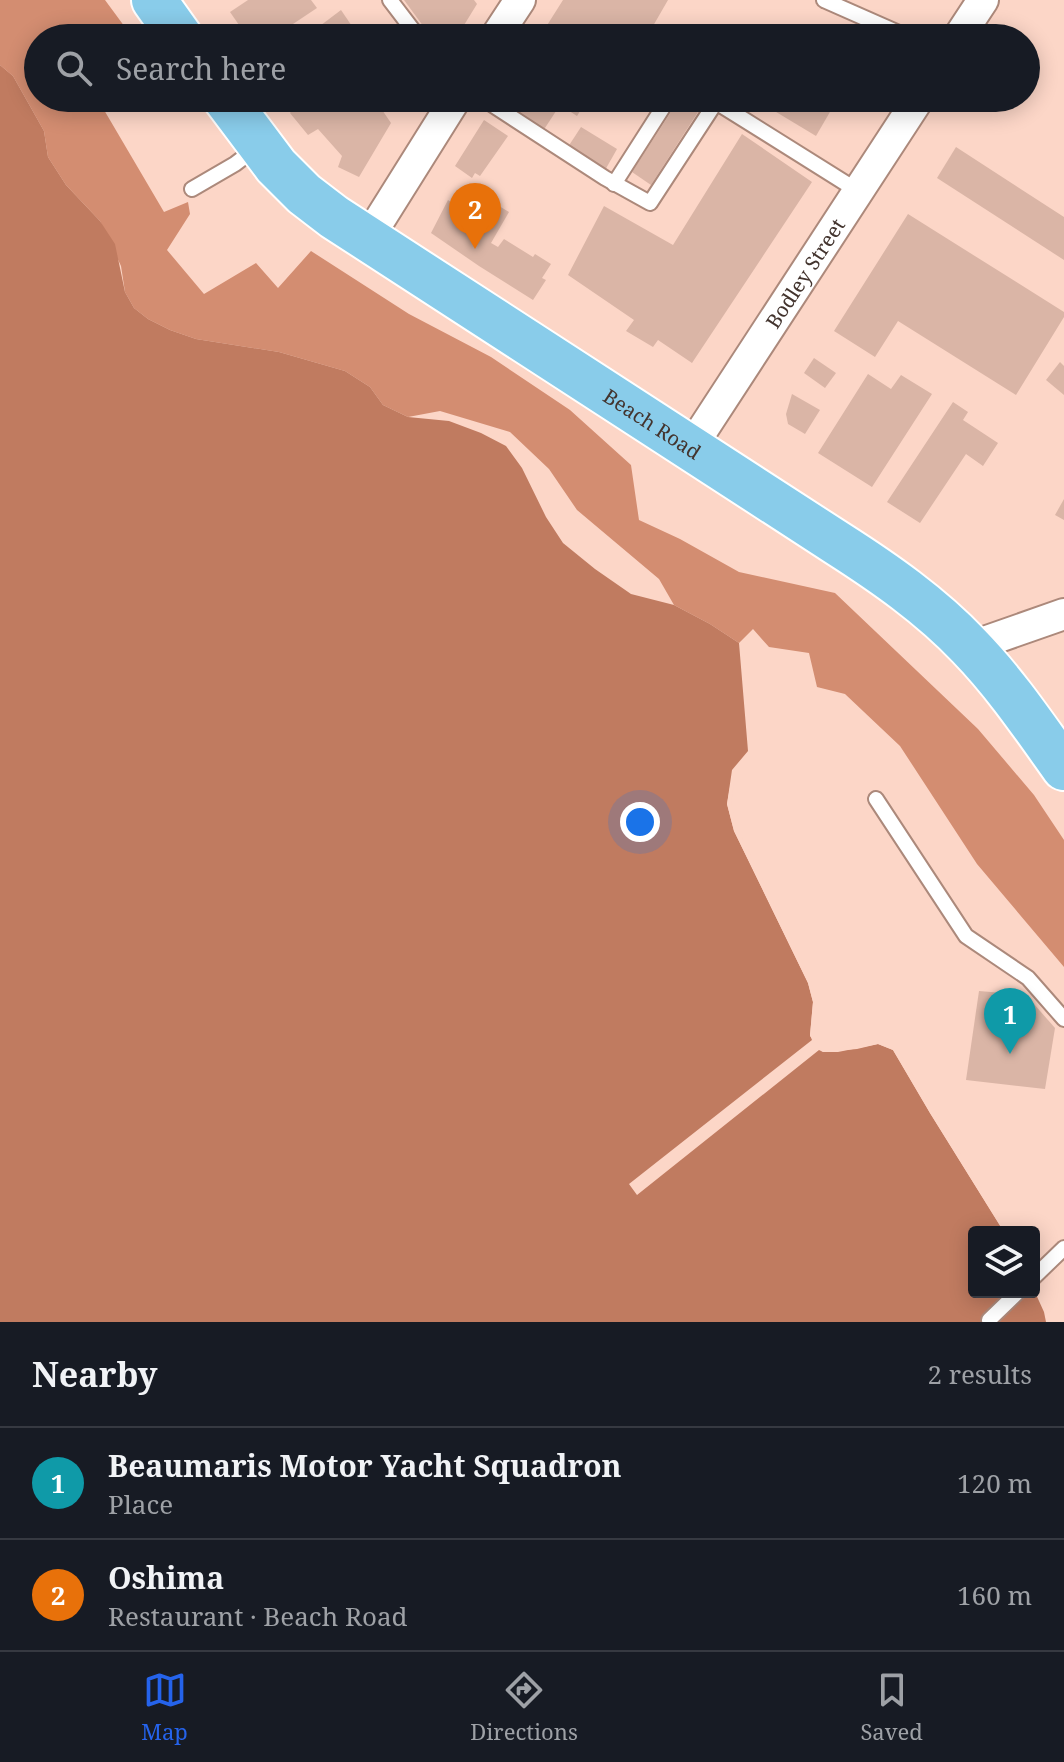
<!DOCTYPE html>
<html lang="en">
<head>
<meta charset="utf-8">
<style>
	:root { --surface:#171b24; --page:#242831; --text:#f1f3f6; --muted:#9ea1a6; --line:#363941; --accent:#2563eb }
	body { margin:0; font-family:"Noto Serif",serif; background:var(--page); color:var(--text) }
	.controls { position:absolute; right:24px; bottom:24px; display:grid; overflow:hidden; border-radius:8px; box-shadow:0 4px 20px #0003 }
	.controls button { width:72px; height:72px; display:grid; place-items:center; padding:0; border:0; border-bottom:2px solid var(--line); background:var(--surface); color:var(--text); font:40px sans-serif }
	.you { position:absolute; left:640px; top:822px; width:28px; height:28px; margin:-20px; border:6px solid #fff; border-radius:50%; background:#1a73e8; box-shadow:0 0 0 12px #1a73e833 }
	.badge { display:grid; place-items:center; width:52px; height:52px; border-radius:50%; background:var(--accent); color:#fff; font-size:26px; font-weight:700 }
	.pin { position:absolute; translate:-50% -66px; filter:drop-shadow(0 2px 4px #0008) }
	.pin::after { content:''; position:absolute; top:42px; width:28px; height:24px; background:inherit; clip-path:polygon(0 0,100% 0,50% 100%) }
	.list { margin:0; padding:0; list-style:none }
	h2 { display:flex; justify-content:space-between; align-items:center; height:104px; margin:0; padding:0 32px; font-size:34px }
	h2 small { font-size:26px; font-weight:400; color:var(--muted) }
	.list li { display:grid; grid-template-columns:52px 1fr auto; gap:24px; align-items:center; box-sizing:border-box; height:112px; padding:0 32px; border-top:2px solid var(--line) }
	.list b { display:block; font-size:30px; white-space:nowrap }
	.list p { margin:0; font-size:26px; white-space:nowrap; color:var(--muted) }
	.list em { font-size:26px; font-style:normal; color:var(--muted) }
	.icon { flex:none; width:44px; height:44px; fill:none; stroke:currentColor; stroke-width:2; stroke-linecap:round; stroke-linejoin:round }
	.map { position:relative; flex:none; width:1064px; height:1322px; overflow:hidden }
	.search { position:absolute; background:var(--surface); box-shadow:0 4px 20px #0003; left:24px; right:24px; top:24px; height:88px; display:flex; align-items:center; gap:20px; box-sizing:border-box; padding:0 28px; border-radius:44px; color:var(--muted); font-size:30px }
	.sheet { height:328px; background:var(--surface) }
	nav { display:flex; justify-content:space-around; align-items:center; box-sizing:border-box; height:112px; border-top:2px solid var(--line); background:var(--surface); font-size:22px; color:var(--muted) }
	nav a { display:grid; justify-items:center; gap:4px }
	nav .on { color:var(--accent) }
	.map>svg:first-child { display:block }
	.forest { fill:#d38d71 }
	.water { fill:#c07b60 }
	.pier { fill:#fcd6c7 }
	.building { fill:#dab5a6 }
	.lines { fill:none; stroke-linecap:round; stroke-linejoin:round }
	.lane-casing { stroke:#ac897b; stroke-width:18 }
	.street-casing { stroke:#ac897b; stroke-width:34 }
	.primary-casing { stroke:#fff; stroke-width:48 }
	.lane { stroke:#fff; stroke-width:14 }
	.street { stroke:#fff; stroke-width:30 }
	.primary { stroke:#89ccea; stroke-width:44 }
	.labels { text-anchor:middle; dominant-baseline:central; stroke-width:6; stroke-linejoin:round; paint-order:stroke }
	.street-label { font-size:20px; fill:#43342e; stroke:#ffe7de }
</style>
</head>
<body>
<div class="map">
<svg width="1064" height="1322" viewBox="0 0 1064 1322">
	<rect width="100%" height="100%" fill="#fcd6c7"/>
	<polygon class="forest" points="0,0 105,0 133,38 38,38 38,98 97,98 164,212 188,202 190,214 167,250 204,294 256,263 278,288 311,251 409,314 491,357 570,410 631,465 639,520 680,539 739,572 835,593 978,729 1034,795 1064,840 1064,967 977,864 900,746 845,694 817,687 809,653 769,647 753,629 739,643 710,624 674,605 659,579 577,510 549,469 510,432 440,411 408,417 383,405 370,387 345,371 279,352 196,339 170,330 148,319 134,308 125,292 121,266 100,221 66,185 48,157 44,131 13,76 0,65"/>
	<polygon class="water" points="0,65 13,76 44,131 48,157 66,185 100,221 115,244 125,292 134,308 148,319 170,330 196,339 279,352 345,371 370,387 383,405 408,417 449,421 481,433 506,446 522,468 546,517 563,543 595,569 631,594 674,605 710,624 739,643 748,751 732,770 727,804 734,831 808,983 813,1002 810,1036 823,1052 857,1049 878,1044 893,1050 930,1113 1004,1232 974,1232 974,1292 1034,1292 1034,1290 1044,1312 1046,1322 0,1322"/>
	<polygon class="pier" points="734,783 731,804 738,829 812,982 817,1002 814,1035 820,1046 824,1048 838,1048 878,1040 896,1047 1008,1232 1004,1232 930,1113 893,1050 878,1044 838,1052 823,1052 819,1050 637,1195 629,1184 812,1040 810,1035 813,1002 808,983 734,831 727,804 730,787"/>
	<g class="building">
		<polygon points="248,0 311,0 317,8 272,38 248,38 230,12"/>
		<polygon points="404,0 474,0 477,4 461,30 450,38 432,38"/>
		<polygon points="563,0 668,0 653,26 672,38 539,38"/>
		<polygon points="341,10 360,38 304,38"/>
		<polygon points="293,98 374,98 391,123 359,177 338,167 342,156 318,129 308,135 290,113 296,104"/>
		<polygon points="499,98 568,98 582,108 577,116 560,105 543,131 497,101"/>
		<polygon points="680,98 707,98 651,185 632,172"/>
		<polygon points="753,98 822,98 834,105 816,136"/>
		<polygon points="484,120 508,136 480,176 475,173 472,178 455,166"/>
		<polygon points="581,127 617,149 604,172 566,150"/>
		<polygon points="742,134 812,182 692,363 658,340 653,347 626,331 634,320 568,275 604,206 673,245"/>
		<polygon points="956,147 1064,217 1064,260 937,178"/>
		<polygon points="469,188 509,212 491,243 498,247 504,239 533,257 535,254 551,264 542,278 546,280 533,300 479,266 431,233 448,200 458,207"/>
		<polygon points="908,214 1064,312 1064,317 1016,395 898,321 875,357 834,331"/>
		<polygon points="814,358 836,373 825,388 804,373"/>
		<polygon points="1060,362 1064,366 1064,395 1046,380"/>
		<polygon points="868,374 891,389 901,375 932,394 872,487 818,453"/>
		<polygon points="792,394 820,410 805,434 788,424 786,414"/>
		<polygon points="953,402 968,412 963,420 998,443 983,466 966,454 920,523 887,502"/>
		<polygon points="1064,499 1064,520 1055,515"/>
		<polygon points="979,991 1026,995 1055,1028 1045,1089 966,1080"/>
	</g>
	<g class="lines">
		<defs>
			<g id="lane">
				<polyline points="390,0 419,38"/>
				<polyline points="824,0 910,38"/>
				<polyline points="482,98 605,178 650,203 716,102 858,191"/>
				<polyline points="614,184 669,98"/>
				<polyline points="192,189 235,164 256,148"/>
				<polyline points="876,799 966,936 1028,978 1064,1019"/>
				<polyline points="1034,1277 1064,1248"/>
				<polyline points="989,1320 1018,1292"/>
			</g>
			<g id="street">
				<polyline points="495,38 520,0"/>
				<polyline points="958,38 983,0"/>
				<polyline points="367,240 456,98"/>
				<path id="s1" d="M690 449 919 98"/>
				<polyline points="970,647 1064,614"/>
			</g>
			<g id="primary">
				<polyline points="154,0 181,38"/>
				<path id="s2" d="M225 98 276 166 304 194 334 217 837 543C884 573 930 605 969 646 1005 683 1034 726 1064 768"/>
			</g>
		</defs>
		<use href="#lane" class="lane-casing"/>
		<use href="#street" class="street-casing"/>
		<use href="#primary" class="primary-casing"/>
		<use href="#lane" class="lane"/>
		<use href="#street" class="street"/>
		<use href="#primary" class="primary"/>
	</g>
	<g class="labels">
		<g class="street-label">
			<text stroke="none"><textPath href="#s1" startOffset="210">Bodley Street</textPath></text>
			<text stroke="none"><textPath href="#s2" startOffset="542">Beach Road</textPath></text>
		</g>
	</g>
</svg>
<div class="controls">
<button><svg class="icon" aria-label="layers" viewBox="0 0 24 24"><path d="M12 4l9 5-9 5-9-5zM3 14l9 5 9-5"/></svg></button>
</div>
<div class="you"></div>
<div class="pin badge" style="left:1010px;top:1054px;background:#0f9aa8">1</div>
<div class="pin badge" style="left:475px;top:249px;background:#e8710a">2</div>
<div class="search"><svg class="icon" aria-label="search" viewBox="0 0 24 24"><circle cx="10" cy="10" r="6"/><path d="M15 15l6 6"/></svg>Search here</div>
</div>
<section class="sheet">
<h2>Nearby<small>2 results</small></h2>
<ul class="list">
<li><span class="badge" style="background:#0f9aa8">1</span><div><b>Beaumaris Motor Yacht Squadron</b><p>Place</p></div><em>120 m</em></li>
<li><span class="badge" style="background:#e8710a">2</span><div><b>Oshima</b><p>Restaurant · Beach Road</p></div><em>160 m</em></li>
</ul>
</section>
<nav>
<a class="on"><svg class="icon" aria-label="map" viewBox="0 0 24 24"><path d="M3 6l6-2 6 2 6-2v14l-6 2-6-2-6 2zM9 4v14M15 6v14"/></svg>Map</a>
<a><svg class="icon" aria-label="directions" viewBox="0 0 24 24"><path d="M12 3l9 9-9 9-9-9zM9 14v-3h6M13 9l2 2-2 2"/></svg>Directions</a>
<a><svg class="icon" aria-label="saved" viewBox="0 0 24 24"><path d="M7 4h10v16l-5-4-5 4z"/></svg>Saved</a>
</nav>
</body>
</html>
